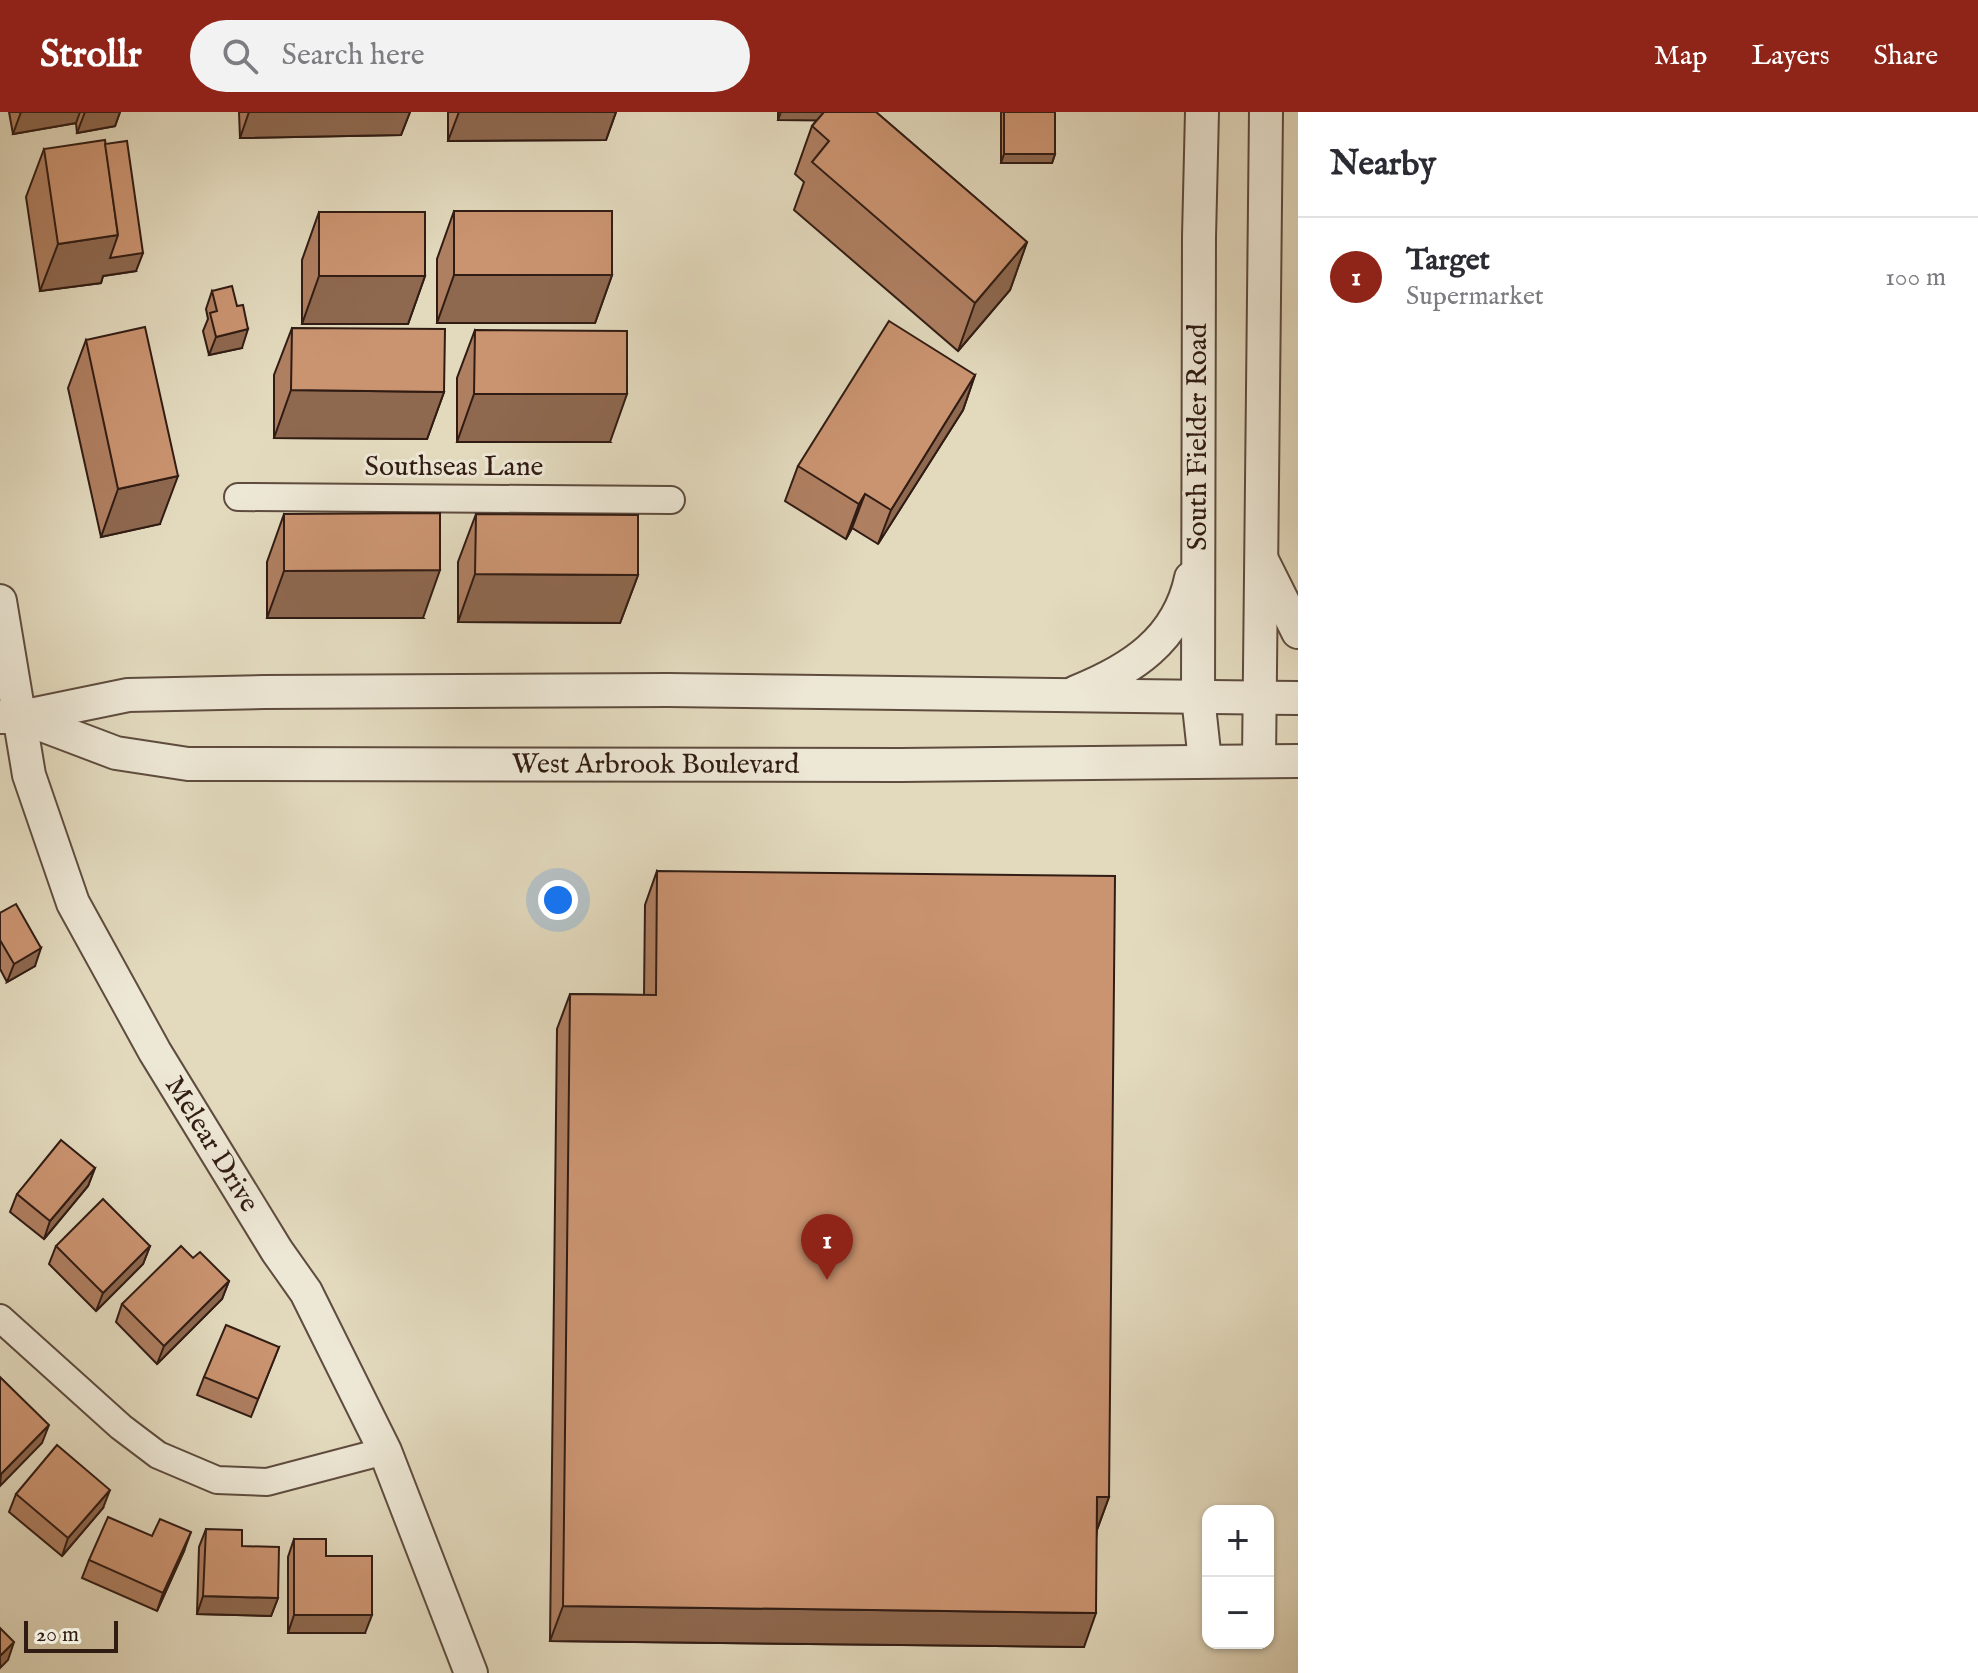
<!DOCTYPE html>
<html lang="en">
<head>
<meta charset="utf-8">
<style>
	:root { --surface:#fff; --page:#f2f2f3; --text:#2b2b33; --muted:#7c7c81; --line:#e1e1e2; --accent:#8f2418 }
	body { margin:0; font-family:"IM FELL English",serif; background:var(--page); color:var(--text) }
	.controls { position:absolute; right:24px; bottom:24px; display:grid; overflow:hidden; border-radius:16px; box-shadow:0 2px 6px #0004 }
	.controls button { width:72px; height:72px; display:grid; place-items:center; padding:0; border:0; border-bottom:2px solid var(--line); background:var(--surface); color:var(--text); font:40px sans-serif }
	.scale { position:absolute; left:24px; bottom:20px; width:94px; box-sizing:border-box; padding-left:8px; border:4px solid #311c14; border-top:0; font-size:22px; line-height:28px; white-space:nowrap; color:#311c14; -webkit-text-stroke:6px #ede7d5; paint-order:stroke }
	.you { position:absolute; left:558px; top:788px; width:28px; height:28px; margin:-20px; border:6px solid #fff; border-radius:50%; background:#1a73e8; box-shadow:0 0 0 12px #1a73e833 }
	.badge { display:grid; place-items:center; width:52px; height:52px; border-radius:50%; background:var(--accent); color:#fff; font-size:26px; font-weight:700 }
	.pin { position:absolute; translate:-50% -66px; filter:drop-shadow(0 2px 4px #0008) }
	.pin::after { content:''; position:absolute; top:42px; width:28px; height:24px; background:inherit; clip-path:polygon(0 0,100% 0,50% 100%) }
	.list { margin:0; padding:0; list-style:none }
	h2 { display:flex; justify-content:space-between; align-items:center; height:104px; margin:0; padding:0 32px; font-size:34px }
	h2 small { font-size:26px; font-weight:400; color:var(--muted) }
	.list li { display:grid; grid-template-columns:52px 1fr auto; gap:24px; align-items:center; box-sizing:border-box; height:120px; padding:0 32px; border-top:2px solid var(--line) }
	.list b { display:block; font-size:30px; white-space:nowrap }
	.list p { margin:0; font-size:26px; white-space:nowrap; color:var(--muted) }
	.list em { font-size:26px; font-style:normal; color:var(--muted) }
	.icon { flex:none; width:44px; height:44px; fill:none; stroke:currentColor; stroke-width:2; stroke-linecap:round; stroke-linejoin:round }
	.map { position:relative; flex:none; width:1298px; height:1561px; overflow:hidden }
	header { display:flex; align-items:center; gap:48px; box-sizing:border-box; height:112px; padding:0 40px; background:var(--accent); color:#fff }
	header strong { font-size:38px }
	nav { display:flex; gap:44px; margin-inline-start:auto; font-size:28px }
	.search { width:560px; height:72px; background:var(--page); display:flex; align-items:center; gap:20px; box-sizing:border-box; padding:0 28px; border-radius:44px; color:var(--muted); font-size:30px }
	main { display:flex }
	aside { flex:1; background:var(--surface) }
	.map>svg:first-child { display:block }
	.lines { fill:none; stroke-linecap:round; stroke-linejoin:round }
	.minor-casing { stroke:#5e4c3e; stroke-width:30 }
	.tertiary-casing { stroke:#5e4c3e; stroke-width:36 }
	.minor { stroke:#ede7d5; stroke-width:26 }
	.tertiary { stroke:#ede7d5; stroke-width:32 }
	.wall { fill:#af7f61; stroke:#311c14; stroke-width:2 }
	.shaded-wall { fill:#8e684f; stroke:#311c14; stroke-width:2 }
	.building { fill:#cb9471; stroke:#311c14; stroke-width:2 }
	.labels { text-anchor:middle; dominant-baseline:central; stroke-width:6; stroke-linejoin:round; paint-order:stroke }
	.street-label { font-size:28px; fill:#311c14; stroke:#ede7d5 }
</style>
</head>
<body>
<header>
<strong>Strollr</strong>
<div class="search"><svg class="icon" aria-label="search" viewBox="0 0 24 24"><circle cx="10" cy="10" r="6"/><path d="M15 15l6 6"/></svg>Search here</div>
<nav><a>Map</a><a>Layers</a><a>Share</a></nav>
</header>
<main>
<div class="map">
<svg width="1298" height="1561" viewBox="0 0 1298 1561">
	<rect width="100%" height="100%" fill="#e3dabe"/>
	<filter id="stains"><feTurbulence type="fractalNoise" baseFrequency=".0025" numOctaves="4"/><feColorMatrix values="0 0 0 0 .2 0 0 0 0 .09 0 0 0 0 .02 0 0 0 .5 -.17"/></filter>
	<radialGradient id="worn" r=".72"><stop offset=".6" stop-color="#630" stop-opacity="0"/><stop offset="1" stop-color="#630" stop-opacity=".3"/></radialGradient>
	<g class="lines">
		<defs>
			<g id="minor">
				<polyline points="238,385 671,388"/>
				<polyline points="0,1206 121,1315 158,1343 217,1368 267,1370 385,1339"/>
			</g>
			<g id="tertiary">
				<polyline points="1202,0 1199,125 1198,585 1205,649"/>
				<polyline points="1262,448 1298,520"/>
				<path id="s1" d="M0 489 29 663 73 791 155 940 277 1139 306 1180 385 1339 471 1561"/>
				<path d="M1076 580C1131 558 1178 528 1191 466"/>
				<polyline points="0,605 21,605 128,583 264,580 668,578 1298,586"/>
				<path id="s2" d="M21 605 116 641 188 652 901 653 1298 649"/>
				<polyline points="1259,649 1266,0"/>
			</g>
		</defs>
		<use href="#minor" class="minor-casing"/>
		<use href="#tertiary" class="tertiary-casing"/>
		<use href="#minor" class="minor"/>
		<use href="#tertiary" class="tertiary"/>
	</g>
	<g class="wall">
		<polygon points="9,0 120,0 115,14 77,21 76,11 13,22"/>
		<polygon points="239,0 410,0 401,23 240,26"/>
		<polygon points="448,0 616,0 606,28 448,29"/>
		<polygon points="778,0 876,0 1027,130 1010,178 958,239 794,98 804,70 795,62 812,14 817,8 778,8"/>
		<polygon points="1001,0 1055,0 1055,42 1052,51 1001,51"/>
		<polygon points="44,37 136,159 103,164 101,171 40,179 26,85"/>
		<polygon points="454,99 612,163 595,211 437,211 437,147"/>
		<polygon points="319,100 425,164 408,212 302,212 302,148"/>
		<polygon points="212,179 242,236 209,243 203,219 208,207 206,197"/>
		<polygon points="292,216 444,280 427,327 274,326 274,263"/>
		<polygon points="475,218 610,330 457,330 457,266"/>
		<polygon points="86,228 160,412 101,425 68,276"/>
		<polygon points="975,263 963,298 878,432 852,416 846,427 785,389 798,354"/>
		<polygon points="284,402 423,506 267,506 267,450"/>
		<polygon points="476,402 638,463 620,511 458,510 458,450"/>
		<polygon points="657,759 1109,1385 1097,1418 1084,1535 550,1529 557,917 570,882 644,883 645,793"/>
		<polygon points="0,801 35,854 7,870 0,857"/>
		<polygon points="95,1056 88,1074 44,1127 10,1100 17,1082"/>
		<polygon points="56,1134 150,1134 143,1152 96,1199 49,1152"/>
		<polygon points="193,1146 229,1169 222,1187 157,1252 116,1210 122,1192"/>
		<polygon points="279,1235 251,1305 197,1283 204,1265"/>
		<polygon points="16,1382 103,1396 62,1444 9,1400"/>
		<polygon points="206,1417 242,1434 278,1486 271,1504 197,1502 199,1435"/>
		<polygon points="294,1427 326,1444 365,1521 288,1521 288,1445"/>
		<polygon points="184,1439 157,1499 82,1466 89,1448"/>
	</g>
	<g class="shaded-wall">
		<polygon points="21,0 80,0 76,11 13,22"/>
		<polygon points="85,0 120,0 115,14 77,21"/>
		<polygon points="249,0 410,0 401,23 240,26"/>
		<polygon points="459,0 616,0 606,28 448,29"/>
		<polygon points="781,0 867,0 864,9 778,8"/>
		<polygon points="1004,42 1055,42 1052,51 1001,51"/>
		<polygon points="118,123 143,141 136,159 103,164 101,171 40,179 58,132"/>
		<polygon points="1027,130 1010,178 958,239 975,191"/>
		<polygon points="454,163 612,163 595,211 437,211"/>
		<polygon points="319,164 425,164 408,212 302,212"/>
		<polygon points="248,217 242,236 209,243 216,225"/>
		<polygon points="975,263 963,298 878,432 891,398"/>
		<polygon points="291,278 444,280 427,327 274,326"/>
		<polygon points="474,282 627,282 610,330 457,330"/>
		<polygon points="178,364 160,412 101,425 118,377"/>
		<polygon points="865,382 852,416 846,427 859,392"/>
		<polygon points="440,458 423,506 267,506 284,459"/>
		<polygon points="475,462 638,463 620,511 458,510"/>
		<polygon points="41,836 35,854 7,870 14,852"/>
		<polygon points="95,1056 88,1074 44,1127 50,1109"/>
		<polygon points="150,1134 143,1152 96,1199 103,1181"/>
		<polygon points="229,1169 222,1187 157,1252 164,1234"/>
		<polygon points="49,1313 42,1331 0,1374 1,1362"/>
		<polygon points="110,1378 103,1396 62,1444 68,1426"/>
		<polygon points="1097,1385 1109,1385 1096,1420"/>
		<polygon points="191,1420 184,1439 157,1499 163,1481"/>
		<polygon points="203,1484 278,1486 271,1504 197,1502"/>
		<polygon points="563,1494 1096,1501 1084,1535 550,1529"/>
		<polygon points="294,1503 372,1503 365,1521 288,1521"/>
		<polygon points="14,1530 8,1548 0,1556 0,1544"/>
	</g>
	<g class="building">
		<polygon points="824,0 876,0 1027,130 975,191 812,50 829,29 812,14"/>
		<rect x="1004" y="0" width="51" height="42"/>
		<polygon points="105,28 118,123 58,132 44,37"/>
		<polygon points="127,29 143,141 110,146 118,123 105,32"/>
		<rect x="454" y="99" width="158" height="64"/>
		<rect x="319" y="100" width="106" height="64"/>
		<polygon points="232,174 237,194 243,193 248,217 216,225 210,201 217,199 212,179"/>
		<polygon points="889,209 975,263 891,398 865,382 859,392 798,354"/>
		<polygon points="145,215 178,364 118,377 86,228"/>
		<polygon points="292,216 445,217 444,280 291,278"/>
		<polygon points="475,218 627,219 627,282 474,282"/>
		<polygon points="440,401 440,458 284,459 284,402"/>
		<polygon points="476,402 638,403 638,463 475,462"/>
		<polygon points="657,759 1115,764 1109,1385 1097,1385 1096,1501 563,1494 570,882 656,883"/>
		<polygon points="16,792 41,836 14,852 0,828 0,801"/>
		<polygon points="61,1028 95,1056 50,1109 17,1082"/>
		<polygon points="103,1087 150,1134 103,1181 56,1134"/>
		<polygon points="181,1134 193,1146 200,1140 229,1169 164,1234 122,1192"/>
		<polygon points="226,1213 279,1235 258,1287 204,1265"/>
		<polygon points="0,1265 49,1313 1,1362 0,1361"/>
		<polygon points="57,1333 110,1378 68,1426 16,1382"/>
		<polygon points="108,1405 152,1424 160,1407 191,1420 163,1481 89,1448"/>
		<polygon points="206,1417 242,1418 242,1434 279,1435 278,1486 203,1484"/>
		<polygon points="294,1427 326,1427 326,1444 372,1444 372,1503 294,1503"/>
		<polygon points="0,1516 14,1530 0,1544"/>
	</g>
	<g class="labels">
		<g class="street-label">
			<text transform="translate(1198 325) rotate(-90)">South Fielder Road</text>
			<text x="454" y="355">Southseas Lane</text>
			<text stroke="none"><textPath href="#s2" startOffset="642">West Arbrook Boulevard</textPath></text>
			<text stroke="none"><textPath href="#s1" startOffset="590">Melear Drive</textPath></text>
		</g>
	</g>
	<rect width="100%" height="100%" filter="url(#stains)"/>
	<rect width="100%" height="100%" fill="url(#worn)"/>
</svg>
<div class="controls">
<button>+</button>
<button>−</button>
</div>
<div class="scale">20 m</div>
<div class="you"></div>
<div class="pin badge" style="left:827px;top:1168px">1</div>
</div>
<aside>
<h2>Nearby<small></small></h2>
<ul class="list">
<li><span class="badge">1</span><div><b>Target</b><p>Supermarket</p></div><em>100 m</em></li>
</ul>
</aside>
</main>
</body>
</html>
